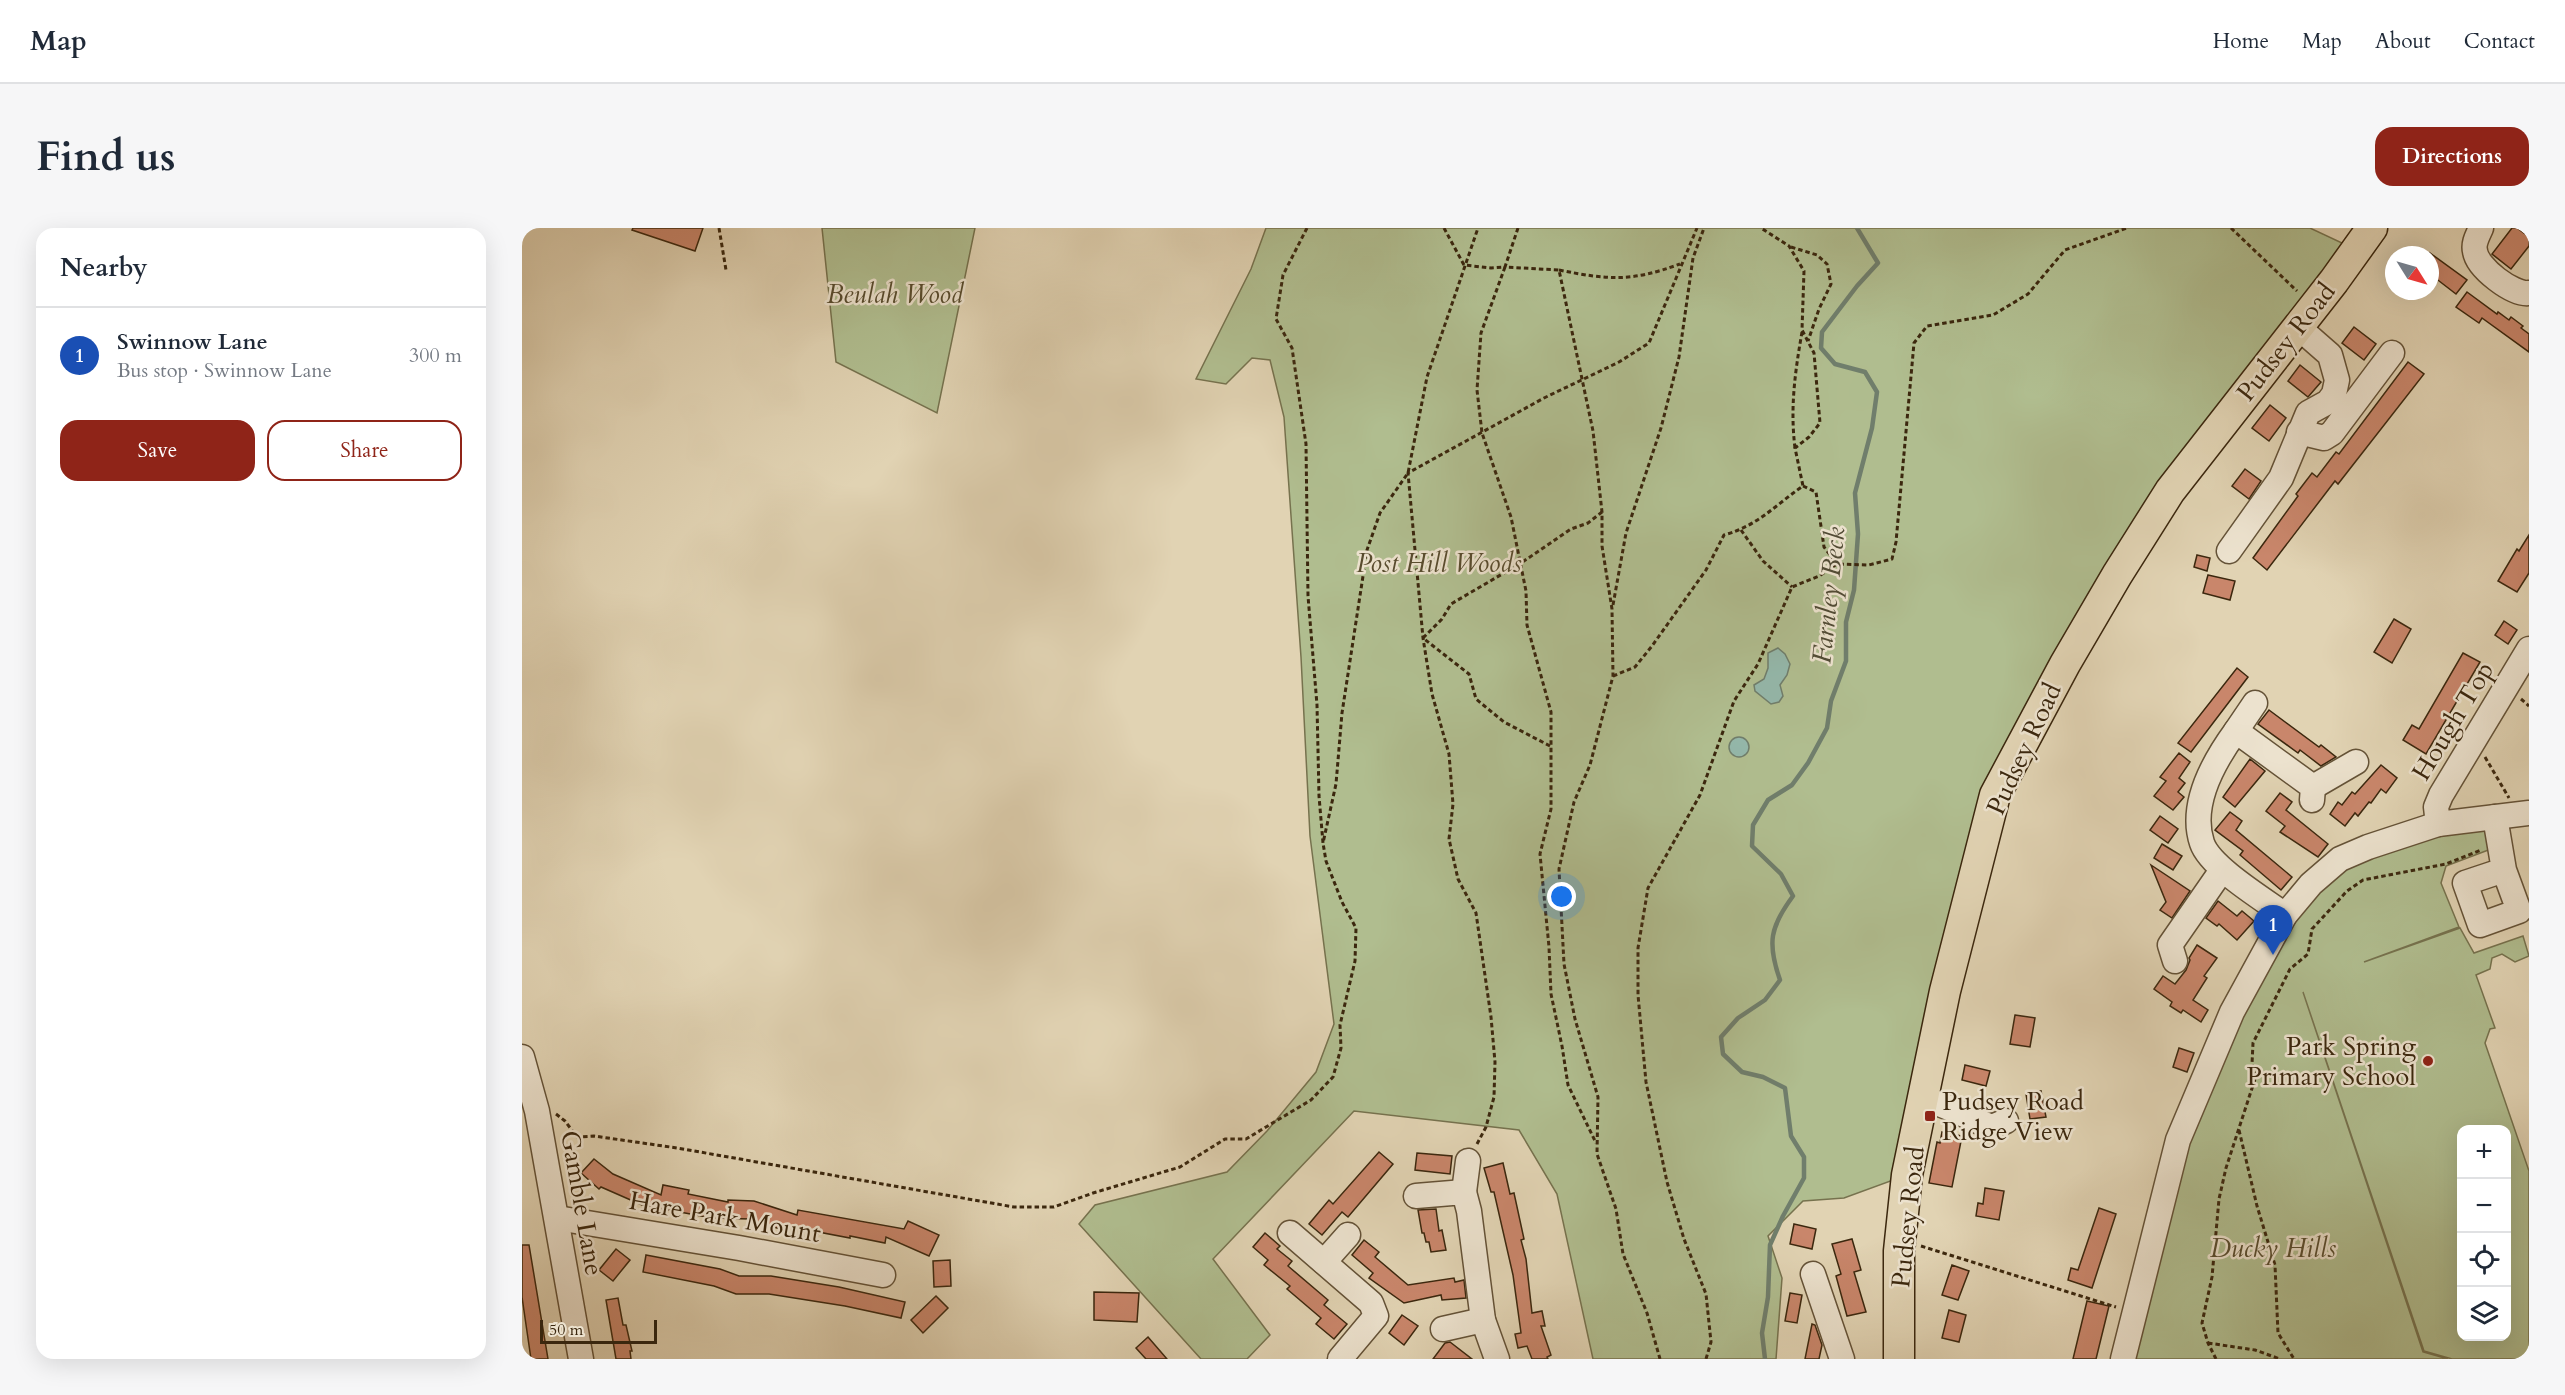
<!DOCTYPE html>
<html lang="en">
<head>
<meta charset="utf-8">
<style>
	:root { --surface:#fff; --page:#f6f6f7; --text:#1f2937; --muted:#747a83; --line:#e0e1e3; --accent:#8f2418 }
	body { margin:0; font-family:Cardo,serif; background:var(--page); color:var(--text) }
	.controls { position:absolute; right:18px; bottom:18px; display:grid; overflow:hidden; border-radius:12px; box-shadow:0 6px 24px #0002 }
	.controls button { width:54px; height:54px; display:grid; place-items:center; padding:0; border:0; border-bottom:2px solid var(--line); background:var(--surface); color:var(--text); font:30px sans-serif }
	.compass { position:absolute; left:1863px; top:18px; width:54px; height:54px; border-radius:50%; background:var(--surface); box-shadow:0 6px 24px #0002; rotate:127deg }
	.scale { position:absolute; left:18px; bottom:15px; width:117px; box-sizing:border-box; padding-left:6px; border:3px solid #3b270e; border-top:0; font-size:16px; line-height:21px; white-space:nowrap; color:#3b270e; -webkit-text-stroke:4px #ece2ce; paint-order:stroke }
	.you { position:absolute; left:1040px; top:669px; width:21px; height:21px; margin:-15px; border:4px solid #fff; border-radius:50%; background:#1a73e8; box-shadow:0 0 0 9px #1a73e833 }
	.badge { display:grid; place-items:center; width:39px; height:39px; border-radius:50%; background:var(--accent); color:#fff; font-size:20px; font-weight:700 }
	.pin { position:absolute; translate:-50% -50px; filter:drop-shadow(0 2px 3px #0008) }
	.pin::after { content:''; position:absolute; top:32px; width:21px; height:18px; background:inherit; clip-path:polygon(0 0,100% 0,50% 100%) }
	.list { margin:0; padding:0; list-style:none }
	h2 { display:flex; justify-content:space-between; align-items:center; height:78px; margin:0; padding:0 24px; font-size:26px }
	h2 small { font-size:20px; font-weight:400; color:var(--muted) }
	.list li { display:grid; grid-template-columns:39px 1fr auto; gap:18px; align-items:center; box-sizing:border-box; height:96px; padding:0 24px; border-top:2px solid var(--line) }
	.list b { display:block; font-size:22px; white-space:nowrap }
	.list p { margin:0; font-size:20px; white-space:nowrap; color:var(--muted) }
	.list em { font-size:20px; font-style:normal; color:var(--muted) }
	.actions { display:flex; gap:12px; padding:18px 24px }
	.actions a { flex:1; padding:14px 0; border:2px solid var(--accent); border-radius:18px; text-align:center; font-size:21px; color:var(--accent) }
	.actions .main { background:var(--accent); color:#fff }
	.icon { flex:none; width:33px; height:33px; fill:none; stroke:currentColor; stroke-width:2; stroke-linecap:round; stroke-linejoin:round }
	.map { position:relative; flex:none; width:2007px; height:1131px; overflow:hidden; border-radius:18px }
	header { display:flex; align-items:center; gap:36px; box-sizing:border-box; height:84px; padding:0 30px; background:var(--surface); border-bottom:2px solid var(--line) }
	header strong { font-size:28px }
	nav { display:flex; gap:33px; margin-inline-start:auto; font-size:21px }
	.intro { display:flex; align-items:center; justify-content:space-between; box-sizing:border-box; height:144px; padding:0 36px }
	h1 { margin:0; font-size:42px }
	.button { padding:15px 27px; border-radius:18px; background:var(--accent); color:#fff; font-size:21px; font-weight:700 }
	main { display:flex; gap:36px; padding:0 36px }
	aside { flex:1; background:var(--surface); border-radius:18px; box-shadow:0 6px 24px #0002 }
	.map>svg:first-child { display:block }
	.green { fill:#b0bd8f; stroke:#76724e; stroke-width:1.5; fill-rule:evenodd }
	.water { fill:#94b8ab; stroke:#707e6c; stroke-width:1.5 }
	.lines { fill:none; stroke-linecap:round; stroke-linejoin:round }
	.stream { stroke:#707e6c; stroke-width:4.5 }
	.building { fill:#c9866b; stroke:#3b270e; stroke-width:1.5 }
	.minor-casing { stroke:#645237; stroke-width:27 }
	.major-casing { stroke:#3b270e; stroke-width:33 }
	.path { stroke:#3b270e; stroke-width:3; stroke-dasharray:4.5 3; stroke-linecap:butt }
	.minor { stroke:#ece2ce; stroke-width:24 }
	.major { stroke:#e1d3b3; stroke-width:30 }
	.poi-dot { fill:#8f2418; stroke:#ece2ce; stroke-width:2 }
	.labels { text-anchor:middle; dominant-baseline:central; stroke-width:5; stroke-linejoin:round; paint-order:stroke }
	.park-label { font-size:26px; font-style:italic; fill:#584c2e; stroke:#ece2ce }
	.street-label { font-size:26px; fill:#3b270e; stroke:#ece2ce }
	.poi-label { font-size:26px; fill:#3b270e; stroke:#ece2ce; text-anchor:end }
	.water-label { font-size:27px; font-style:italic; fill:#514b35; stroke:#ece2ce }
</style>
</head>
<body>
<header>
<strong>Map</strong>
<nav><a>Home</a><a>Map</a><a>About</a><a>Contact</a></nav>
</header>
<div class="intro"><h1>Find us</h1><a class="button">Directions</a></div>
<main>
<aside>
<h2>Nearby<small></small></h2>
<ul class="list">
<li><span class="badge" style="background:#1a4fb4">1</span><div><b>Swinnow Lane</b><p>Bus stop · Swinnow Lane</p></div><em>300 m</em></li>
</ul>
<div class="actions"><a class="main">Save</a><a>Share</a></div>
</aside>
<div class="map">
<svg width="2007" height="1131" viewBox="0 0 2007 1131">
	<rect width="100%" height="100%" fill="#e1d3b3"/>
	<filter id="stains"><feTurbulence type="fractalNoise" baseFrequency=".00333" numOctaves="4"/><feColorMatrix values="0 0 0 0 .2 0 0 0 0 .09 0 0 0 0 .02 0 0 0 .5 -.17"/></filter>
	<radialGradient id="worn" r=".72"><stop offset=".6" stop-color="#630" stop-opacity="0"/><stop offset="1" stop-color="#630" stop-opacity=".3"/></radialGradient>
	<g class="green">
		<polygon points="300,0 453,0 415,185 314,134"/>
		<polygon points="744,0 1788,0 1835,22 1712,180 1473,567 1385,947 1322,970 1281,973 1246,1008 1260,1050 1254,1131 1071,1131 1035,966 997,902 832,883 691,1031 748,1107 725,1131 679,1131 557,996 573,977 705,944 745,903 794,844 812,796 788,608 779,429 762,189 748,132 730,130 704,156 674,151 729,41"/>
		<path d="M1964 601 1969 621 1924 638 1919 655 1937 699 1842 734 1938 700 1952 725 2001 708 2007 728 1993 734 1980 726 1970 730 1968 741 1954 747 1973 800 1968 801 1963 815 2007 943V1131H1930L1902 1123 1781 764 1901 1124 1926 1131H1610L1667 908 1749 722 1817 641 1888 609ZM1940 902H1984V1108H1940Z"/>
	</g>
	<g class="water">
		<polygon points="1256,420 1263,426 1268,436 1265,447 1258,457 1261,468 1257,474 1249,476 1233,463 1232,457 1242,451 1246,440 1246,425"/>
		<circle cx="1217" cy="519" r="10"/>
	</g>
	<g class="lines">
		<path class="stream" d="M1243 1131 1240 1105 1246 1069 1248 1017 1261 988 1282 950V929L1269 908 1263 860 1241 849 1220 844 1201 826 1199 809 1216 790 1243 772 1258 752C1245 715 1248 699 1271 668L1259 646 1230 618 1231 597 1246 572 1270 557 1286 535 1305 500 1309 473 1324 433V394L1332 362 1336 306 1333 265 1350 200 1355 164 1343 144 1313 136 1299 120 1300 104 1335 58 1356 35 1335 0"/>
	</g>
	<g class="building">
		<polygon points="111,0 181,0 173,23 110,2"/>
		<polygon points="1990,0 1995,0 2007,9 2007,18 1989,41 1970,26"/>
		<polygon points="1908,25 1945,52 1934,66 1908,46"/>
		<polygon points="1945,64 1975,86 1976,84 1987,92 1989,89 2001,98 1999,100 2007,106 2007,124 1960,90 1957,95 1934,79"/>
		<polygon points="1832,99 1854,116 1842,132 1820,115"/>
		<polygon points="1886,134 1902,146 1816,256 1813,253 1745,342 1731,330 1776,268 1774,266 1790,245 1795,249 1814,224 1817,226"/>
		<polygon points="1778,137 1799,154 1786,169 1766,153"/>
		<polygon points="1748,177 1764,190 1747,213 1730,200"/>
		<polygon points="1723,241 1739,253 1727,271 1710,258"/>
		<polygon points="2007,307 2007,345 1995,364 1976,353 1995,321 1997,323"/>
		<polygon points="1675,327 1688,330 1685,343 1672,339"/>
		<polygon points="1686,347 1713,353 1708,372 1681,365"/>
		<polygon points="1872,391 1889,401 1870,435 1852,424"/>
		<polygon points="1982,393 1995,402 1986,416 1973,407"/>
		<polygon points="1941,425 1958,434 1904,526 1881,512 1890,497 1897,501"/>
		<polygon points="1715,440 1726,449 1669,524 1656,515"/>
		<polygon points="1747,482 1797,519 1799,517 1814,529 1799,538 1778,522 1776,525 1736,496"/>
		<polygon points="1657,525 1668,534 1657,550 1663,555 1656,564 1662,569 1651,582 1632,568 1644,553 1638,549"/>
		<polygon points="1728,531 1743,543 1713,579 1701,569"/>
		<polygon points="1859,537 1875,550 1864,565 1859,561 1849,575 1847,574 1836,588 1833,585 1823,598 1808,586 1816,574 1820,577 1830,564 1833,566"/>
		<polygon points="1758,565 1770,574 1764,582 1806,616 1796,629 1758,604 1763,598 1744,583"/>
		<polygon points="1708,584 1720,593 1714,602 1770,649 1759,662 1718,627 1721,623 1693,602"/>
		<polygon points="1638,588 1656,601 1646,615 1628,602"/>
		<polygon points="1640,616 1660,628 1651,642 1632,630"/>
		<polygon points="1629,637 1668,663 1650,690 1638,682 1644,674"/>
		<polygon points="1696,673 1715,688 1720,683 1732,693 1715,712 1697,696 1695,698 1684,690"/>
		<polygon points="1675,717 1695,730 1682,748 1685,750 1671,772 1686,782 1679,794 1661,782 1659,785 1648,778 1650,774 1632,761 1641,748 1653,756 1664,742 1668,732 1667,730"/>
		<polygon points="1493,787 1513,790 1508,819 1488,816"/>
		<polygon points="1657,820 1672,825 1665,844 1651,839"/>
		<polygon points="1443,837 1468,843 1464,858 1440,852"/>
		<polygon points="1519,863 1524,889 1508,891 1504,866"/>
		<polygon points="1420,904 1440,908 1430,959 1407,955 1415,914 1418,915"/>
		<polygon points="857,924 871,936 826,989 820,984 800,1007 787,996 807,972 811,976"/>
		<polygon points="895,925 930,928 928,946 893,942"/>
		<polygon points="72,931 91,946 139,967 141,957 167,962 166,966 206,974 206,972 232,973 275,987 276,982 382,1001 386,993 417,1007 407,1028 364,1009 363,1015 328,1008 328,1010 296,1004 296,1006 262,998 261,1002 228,991 190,990 120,977 79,959 77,961 59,945"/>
		<polygon points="981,935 988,966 992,965 1002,1011 999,1012 1004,1031 1010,1085 1020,1083 1023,1098 1019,1098 1029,1127 1025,1129 1026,1131 1010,1131 1005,1118 996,1120 993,1106 999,1105 991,1047 972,964 969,964 962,940"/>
		<polygon points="1463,960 1482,963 1477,992 1454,988 1456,975 1461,976"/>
		<polygon points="1577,980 1594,986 1570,1060 1546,1052 1549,1040 1556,1042"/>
		<polygon points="914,981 917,1003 920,1002 924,1022 909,1024 907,1014 904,1014 902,1005 900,1005 896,982"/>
		<polygon points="1272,996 1294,1001 1290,1021 1268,1016"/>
		<polygon points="743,1005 758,1018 755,1021 770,1033 766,1038 806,1072 802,1077 825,1096 812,1111 794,1096 799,1090 765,1061 768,1058 742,1037 746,1032 731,1019"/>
		<polygon points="1330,1011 1339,1042 1332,1044 1344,1084 1325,1088 1314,1048 1319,1046 1310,1016"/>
		<polygon points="842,1012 857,1024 853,1029 886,1057 932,1050 933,1054 942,1052 944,1070 920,1072 919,1067 882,1075 847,1050 851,1045 830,1027"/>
		<polygon points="0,1017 7,1017 26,1131 9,1131 0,1069"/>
		<polygon points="94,1021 108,1032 91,1053 77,1042"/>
		<polygon points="124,1027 198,1041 217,1048 249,1048 317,1059 383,1074 379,1090 323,1078 247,1066 214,1066 192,1058 121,1044"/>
		<polygon points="428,1032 429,1058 412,1059 411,1033"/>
		<polygon points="1430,1037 1447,1043 1436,1072 1420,1067"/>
		<polygon points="572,1064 617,1065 615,1094 572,1092"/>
		<polygon points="1268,1065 1280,1067 1275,1095 1263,1093"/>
		<polygon points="414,1068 426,1080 401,1105 389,1092"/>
		<polygon points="96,1070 101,1097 104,1097 110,1123 108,1123 109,1131 94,1131 84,1072"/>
		<polygon points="1565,1073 1587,1078 1574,1131 1551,1131"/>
		<polygon points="1427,1082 1444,1087 1437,1114 1420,1110"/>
		<polygon points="880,1087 896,1098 882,1117 867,1105"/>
		<polygon points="1290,1096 1293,1097 1300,1117 1297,1131 1283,1131"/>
		<polygon points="626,1109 645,1131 624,1131 614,1120"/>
		<polygon points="928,1114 950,1131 911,1131 923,1115"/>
	</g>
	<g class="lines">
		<defs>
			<g id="minor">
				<path d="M1959 0C1956 7 1951 15 1953 23 1955 40 1991 67 2007 65"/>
				<polyline points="1777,204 1802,210 1810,205 1870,125"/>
				<polyline points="1707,323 1759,250 1786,185 1806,174 1812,166 1815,152 1808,127 1776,99"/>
				<polyline points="1714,503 1733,475"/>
				<polyline points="1791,559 1834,534"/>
				<polyline points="1973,589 1982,642 1997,683 1958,697 1943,655 1982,642"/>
				<polyline points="1916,596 1914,579 1919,567 2007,421"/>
				<path d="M1763 687C1741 671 1688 639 1680 615 1667 576 1692 533 1714 503L1791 559 1790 572"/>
				<polyline points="1653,733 1648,717 1700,642"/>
				<polyline points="0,829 15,883 59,1131"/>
				<path d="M1402 871C1426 877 1446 890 1470 899L1484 893"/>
				<polyline points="942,964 946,933"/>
				<polyline points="894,968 942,964 947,983 961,1092 975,1131"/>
				<polyline points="35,990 217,1020 361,1047"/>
				<polyline points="768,1005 849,1075 854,1088 818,1131"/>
				<polyline points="802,1034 826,1007"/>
				<polyline points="1291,1046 1320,1131"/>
				<polyline points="921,1101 961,1092"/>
				<polyline points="1601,1131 1656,912 1710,784 1763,687 1789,656 1818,631 1846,619 1916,596 2007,585"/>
			</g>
			<polyline id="major" points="1377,1131 1377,1023 1385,947 1423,763 1473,567 1543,436 1595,347 1648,263 1812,53 1850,0"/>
		</defs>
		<use href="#minor" class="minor-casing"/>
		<use href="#major" class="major-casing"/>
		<g class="path">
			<polyline points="197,0 204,42"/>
			<polyline points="785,0 761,47 754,91 770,120 784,216 786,368 795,477 797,568 801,615 814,556 820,485 845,322 858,285 886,245 905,149 956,0"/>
			<polyline points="922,0 942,37 969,40 983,39"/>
			<polyline points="996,0 983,39 1037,42 1071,203 1080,284 1080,318 1090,381 1091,448 1068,537 1052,574 1037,641 1042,736 1053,791 1076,869 1075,926 1094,981 1101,1026 1125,1085 1138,1131"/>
			<polyline points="1709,0 1775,63"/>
			<polyline points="1269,19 1295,27 1305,36 1309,56 1297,81 1286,113"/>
			<polyline points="983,39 959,105 955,162 960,205 989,289 1004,363 1005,397 1029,484 1029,581 1018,626 1027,719 1029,766 1040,818 1046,857 1074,915"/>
			<path d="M1037 42C1087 52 1109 54 1158 36"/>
			<path d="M1273 220C1268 180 1273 144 1280 104"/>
			<polyline points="1281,258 1294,264 1302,319 1315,336"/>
			<polyline points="1219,302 1241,333 1270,359"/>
			<polyline points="1091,377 1104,305 1139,200 1157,129 1171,30 1182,0"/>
			<path d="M1091 448 1113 439 1130 418 1184 342 1202 307C1237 297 1252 278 1281 258L1273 220 1287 209 1298 195 1292 125 1280 102 1282 43 1267 18 1239 0"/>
			<polyline points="1999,471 2007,478"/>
			<polyline points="1028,518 982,494 954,471 947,446 901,410 920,391 929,376 999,335 1049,301 1066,295 1080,284"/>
			<polyline points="1963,529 1987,570"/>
			<polyline points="34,886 43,893 55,909 72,908 155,920 492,979 532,979 571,965 658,939 703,911 724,911 789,872 811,849 819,820 818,797 833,733 834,700 820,674 804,633 801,615"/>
			<polyline points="1717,902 1735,978 1753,1037 1756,1105 1772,1131"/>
			<polyline points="955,916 964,899 972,869 973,834 969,789 954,685 936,651 927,611 931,576 927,526 910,466 901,410 886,245 1022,170 1097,134 1127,115 1175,0"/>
			<polyline points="1399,1018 1594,1079"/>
			<polyline points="1686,1115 1733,1122 1758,1131"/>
			<polyline points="1184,1131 1189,1114 1184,1066 1162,1011 1145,954 1124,854 1116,767 1116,720 1126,660 1178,567 1212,473 1236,436 1270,359 1297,348 1315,336 1347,337 1370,331 1374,314 1392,115 1405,98 1471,87 1506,66 1543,22 1605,0"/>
			<polyline points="1694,1131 1686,1115 1680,1095 1690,1049 1697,971 1704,940 1734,848 1730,836 1731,815 1768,741 1786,726 1790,701 1825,663 1841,652 1924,636 1959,622"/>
		</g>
		<use href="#minor" class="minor"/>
		<use href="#major" class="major"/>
	</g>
	<g class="poi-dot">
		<circle cx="1906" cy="833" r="6"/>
		<rect x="1402" y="882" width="12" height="12" rx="3"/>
	</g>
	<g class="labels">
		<g class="park-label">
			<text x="373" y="66">Beulah Wood</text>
			<text x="917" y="335">Post Hill Woods</text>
			<text x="1751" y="1020">Ducky Hills</text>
		</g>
		<g class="street-label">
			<text transform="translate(1764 114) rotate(-52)">Pudsey Road</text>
			<text transform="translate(1931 493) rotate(-59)">Hough Top</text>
			<text transform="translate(1502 521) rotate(-65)">Pudsey Road</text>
			<text transform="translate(60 975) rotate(80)">Gamble Lane</text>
			<text transform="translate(203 989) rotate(10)">Hare Park Mount</text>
			<text transform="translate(1386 989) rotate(-84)">Pudsey Road</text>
		</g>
		<g class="poi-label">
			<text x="1894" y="818">Park Spring<tspan x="1894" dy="30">Primary School</tspan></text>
			<text x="1420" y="873" text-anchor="start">Pudsey Road<tspan x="1420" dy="30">Ridge View</tspan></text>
		</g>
		<g class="water-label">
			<text transform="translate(1307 367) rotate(-84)">Farnley Beck</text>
		</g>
	</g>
	<rect width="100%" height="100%" filter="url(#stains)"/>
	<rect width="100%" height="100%" fill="url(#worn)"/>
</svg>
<div class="controls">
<button>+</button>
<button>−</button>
<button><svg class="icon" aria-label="locate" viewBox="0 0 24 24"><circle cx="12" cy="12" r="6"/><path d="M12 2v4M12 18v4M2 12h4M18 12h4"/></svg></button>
<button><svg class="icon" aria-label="layers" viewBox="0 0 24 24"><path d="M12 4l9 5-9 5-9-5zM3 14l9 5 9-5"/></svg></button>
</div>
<svg class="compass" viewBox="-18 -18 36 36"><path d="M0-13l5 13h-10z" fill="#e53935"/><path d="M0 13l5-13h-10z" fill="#747a83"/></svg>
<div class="scale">50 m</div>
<div class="you"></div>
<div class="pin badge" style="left:1751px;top:727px;background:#1a4fb4">1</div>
</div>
</main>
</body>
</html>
